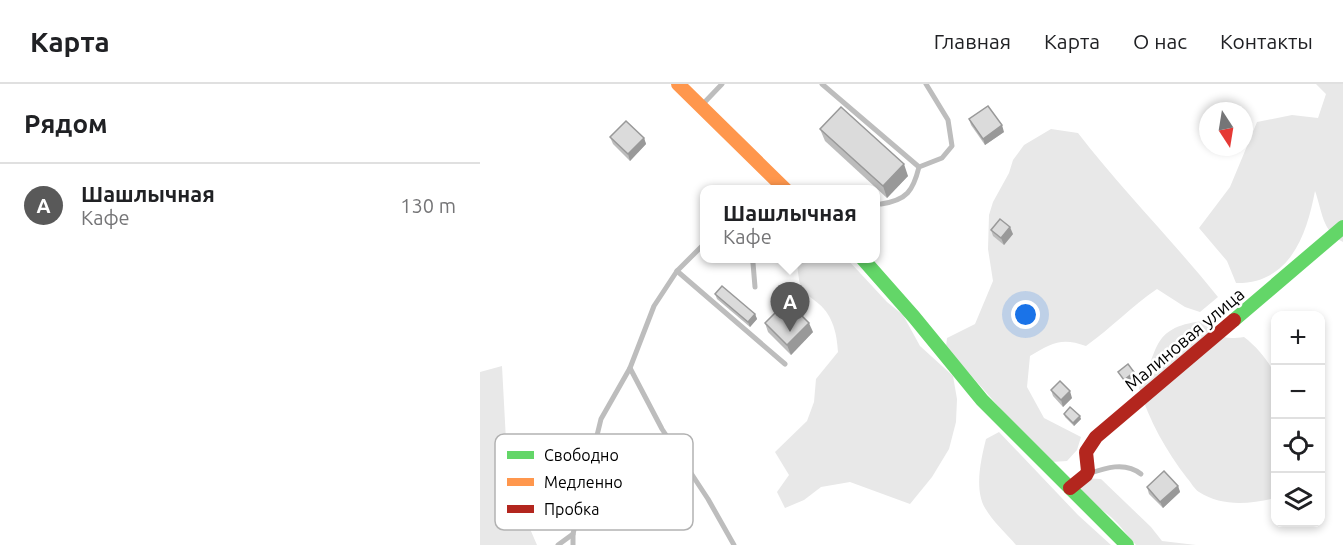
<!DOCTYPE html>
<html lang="ru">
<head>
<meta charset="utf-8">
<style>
	:root { --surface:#fff; --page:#f2f2f2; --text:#202124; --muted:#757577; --line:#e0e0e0; --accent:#595959 }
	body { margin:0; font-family:Ubuntu,sans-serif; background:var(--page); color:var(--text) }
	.controls { position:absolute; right:18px; bottom:18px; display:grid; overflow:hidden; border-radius:12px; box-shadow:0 3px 9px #0003 }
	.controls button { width:54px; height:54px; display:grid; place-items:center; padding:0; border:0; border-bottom:2px solid var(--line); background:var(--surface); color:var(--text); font:30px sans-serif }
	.compass { position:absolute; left:719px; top:18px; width:54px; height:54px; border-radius:50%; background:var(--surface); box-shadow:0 3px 9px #0003; rotate:168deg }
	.you { position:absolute; left:546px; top:231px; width:21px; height:21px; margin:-15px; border:4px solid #fff; border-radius:50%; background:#1a73e8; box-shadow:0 0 0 9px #1a73e833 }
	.badge { display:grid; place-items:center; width:39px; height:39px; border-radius:50%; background:var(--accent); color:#fff; font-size:20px; font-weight:700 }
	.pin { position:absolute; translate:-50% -50px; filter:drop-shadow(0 2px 3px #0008) }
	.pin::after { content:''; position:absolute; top:32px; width:21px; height:18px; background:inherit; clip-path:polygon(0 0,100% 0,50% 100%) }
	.popup { position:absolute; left:220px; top:101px; width:180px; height:78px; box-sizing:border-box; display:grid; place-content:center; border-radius:12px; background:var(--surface); filter:drop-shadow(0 2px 4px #0005); font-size:20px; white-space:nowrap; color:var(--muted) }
	.popup b { font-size:22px; color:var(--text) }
	.popup::after { content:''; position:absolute; left:50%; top:100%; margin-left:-12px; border:12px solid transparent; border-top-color:var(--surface) }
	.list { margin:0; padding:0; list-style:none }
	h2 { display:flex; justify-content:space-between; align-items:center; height:78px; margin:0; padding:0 24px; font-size:26px }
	h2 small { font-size:20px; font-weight:400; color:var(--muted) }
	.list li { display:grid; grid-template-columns:39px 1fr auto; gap:18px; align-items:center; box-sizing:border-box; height:84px; padding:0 24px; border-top:2px solid var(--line) }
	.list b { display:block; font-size:22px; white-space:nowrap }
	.list p { margin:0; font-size:20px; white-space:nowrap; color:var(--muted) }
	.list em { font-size:20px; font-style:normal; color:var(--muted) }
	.icon { flex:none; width:33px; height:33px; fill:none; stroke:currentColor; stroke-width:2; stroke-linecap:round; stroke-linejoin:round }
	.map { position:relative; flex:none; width:863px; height:461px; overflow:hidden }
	header { display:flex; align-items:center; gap:36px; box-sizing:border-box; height:84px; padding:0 30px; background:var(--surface); border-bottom:2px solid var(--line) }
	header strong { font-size:28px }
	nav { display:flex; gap:33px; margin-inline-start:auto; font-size:21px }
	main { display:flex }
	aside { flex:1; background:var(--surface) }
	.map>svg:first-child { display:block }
	.green { fill:#e8e8e8 }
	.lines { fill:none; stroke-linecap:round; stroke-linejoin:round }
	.lane { stroke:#bdbdbd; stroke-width:5 }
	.fast { stroke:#63d668; stroke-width:14 }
	.slow { stroke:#ff974d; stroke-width:14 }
	.jam { stroke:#b3261e; stroke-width:14 }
	.wall { fill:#bcbcbc }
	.shaded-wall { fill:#999 }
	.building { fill:#dbdbdb; stroke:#999; stroke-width:1.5 }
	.labels { text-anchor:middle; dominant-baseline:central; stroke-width:5; stroke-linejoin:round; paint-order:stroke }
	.street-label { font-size:18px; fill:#000; stroke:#fff }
	.key { fill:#fff; stroke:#b2b2b2; stroke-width:1.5 }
	.key-label { font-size:16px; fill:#000 }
</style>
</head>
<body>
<header>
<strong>Карта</strong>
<nav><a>Главная</a><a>Карта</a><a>О нас</a><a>Контакты</a></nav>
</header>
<main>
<aside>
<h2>Рядом<small></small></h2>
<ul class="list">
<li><span class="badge">A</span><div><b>Шашлычная</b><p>Кафе</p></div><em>130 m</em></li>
</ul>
</aside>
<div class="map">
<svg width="863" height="461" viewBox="0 0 863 461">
	<rect width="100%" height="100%" fill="#fff"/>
	<g class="green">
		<path d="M836 0H863V158C842 148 842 126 835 107 827 150 810 200 756 199L747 177 719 144 750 103 777 38 812 31 838 34 846 10Z"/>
		<path d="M571 45 598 49C642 106 693 157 738 213L720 228 705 223 677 205C652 222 631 244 606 262 582 253 571 259 550 272L547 303 564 334 601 353 597 366 587 377 571 378 549 357 466 263 467 254 495 240 513 197 508 165 509 131 513 118 529 89 533 76 544 61Z"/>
		<path d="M316 175H367L407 218 423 231 440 262 473 292 477 315 476 338 469 365 452 393 430 420 370 398 341 403 324 416 305 424 297 408 309 391 295 368 327 337 334 318 336 295 358 268C357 250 353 232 339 220 333 214 324 211 321 203 318 195 318 183 316 175Z"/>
		<path d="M722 237C737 253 743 256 764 253 777 263 787 275 795 290V414C770 420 742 423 719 408 714 405 711 398 707 394 686 367 669 336 659 304 680 267 669 244 722 237Z"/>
		<polygon points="22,282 28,394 57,461 0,461 0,288"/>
		<path d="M519 348 598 431 631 461H536C526 449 513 438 505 424 494 405 501 375 506 355Z"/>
		<path d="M600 394 621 395 671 443 682 457 716 461H656C648 452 640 441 631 433 616 420 599 416 600 394Z"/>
	</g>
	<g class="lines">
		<g class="lane">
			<polyline points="342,0 439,83"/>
			<polyline points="221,22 242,0"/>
			<path d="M401 120C427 116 433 107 439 83L462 74 472 62 468 36 446 0"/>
			<polyline points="271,174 273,179 275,203"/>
			<polyline points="197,187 305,280"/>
			<polyline points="150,284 182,345 228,415 254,461"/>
			<path d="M608 390C625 384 645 377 661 390"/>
			<polyline points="78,461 93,450"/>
			<polyline points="93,461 93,450 121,335 150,284 174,222 197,187 224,160"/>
		</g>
		<g class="fast">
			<polyline points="382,174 434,233 502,316 647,461"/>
			<polyline points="754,236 863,143"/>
		</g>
		<polyline class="slow" points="198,0 306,106"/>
		<polyline class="jam" points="590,404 606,391 608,387 606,368 616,353 754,236"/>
	</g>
	<g class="wall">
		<polygon points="489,35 524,48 505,61 491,41"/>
		<polygon points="340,45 428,92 407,114 345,57"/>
		<polygon points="130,53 164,54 166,60 150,77 133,60"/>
		<polygon points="511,146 533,150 524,161 513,152"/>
		<polygon points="235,210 275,230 277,235 270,243 237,215"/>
		<polygon points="285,239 333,248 311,271 288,248"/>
		<polygon points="571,306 592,314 583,323 573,312"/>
		<polygon points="584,330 601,335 594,342 585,333"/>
		<polygon points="698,402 700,408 683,424 669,410 667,403"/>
	</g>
	<g class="shaded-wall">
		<polygon points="522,41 524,48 505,61 503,55"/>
		<polygon points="164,54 166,60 150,77 148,70"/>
		<polygon points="424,80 428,92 407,114 403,102"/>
		<polygon points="530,143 533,150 524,161 521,154"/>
		<polygon points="275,230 277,235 270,243 268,238"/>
		<polygon points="329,239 333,248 311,271 307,261"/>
		<polygon points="654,288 656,292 645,299 644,296"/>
		<polygon points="590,307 592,314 583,323 581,316"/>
		<polygon points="600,332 601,335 594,342 593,339"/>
		<polygon points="698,402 700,408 683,424 680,418"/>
	</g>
	<g class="building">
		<polygon points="508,22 522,41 503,55 489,35"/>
		<polygon points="361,23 424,80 403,102 340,45"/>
		<polygon points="146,37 164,54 148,70 130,53"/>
		<polygon points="520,135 530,143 521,154 511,146"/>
		<polygon points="242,202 275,230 268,238 235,210"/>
		<polygon points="307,217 329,239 307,261 285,239"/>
		<polygon points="648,280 654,288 644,296 638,288"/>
		<polygon points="580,297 590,307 581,316 571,306"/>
		<polygon points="590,323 600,332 593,339 584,330"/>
		<polygon points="684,387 698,402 680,418 667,403"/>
	</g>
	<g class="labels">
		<g class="street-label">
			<text transform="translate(704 255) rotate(-40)">Малиновая улица</text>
		</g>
	</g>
	<rect x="15" y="350" width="198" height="96" rx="9" class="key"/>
	<rect x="27" y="367" width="27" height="8" fill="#63d668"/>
	<rect x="27" y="394" width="27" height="8" fill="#ff974d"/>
	<rect x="27" y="421" width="27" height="8" fill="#b3261e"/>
	<g class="key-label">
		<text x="64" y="377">Свободно</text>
		<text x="64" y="404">Медленно</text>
		<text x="64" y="431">Пробка</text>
	</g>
</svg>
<div class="controls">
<button>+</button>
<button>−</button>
<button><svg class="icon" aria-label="locate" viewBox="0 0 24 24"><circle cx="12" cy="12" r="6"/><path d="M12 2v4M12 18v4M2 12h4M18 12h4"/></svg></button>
<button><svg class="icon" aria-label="layers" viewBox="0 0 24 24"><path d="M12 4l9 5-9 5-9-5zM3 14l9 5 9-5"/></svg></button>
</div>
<svg class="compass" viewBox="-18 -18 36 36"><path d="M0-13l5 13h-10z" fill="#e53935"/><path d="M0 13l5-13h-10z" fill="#757577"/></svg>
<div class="you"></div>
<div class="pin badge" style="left:310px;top:248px">A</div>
<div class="popup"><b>Шашлычная</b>Кафе</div>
</div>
</main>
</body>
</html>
